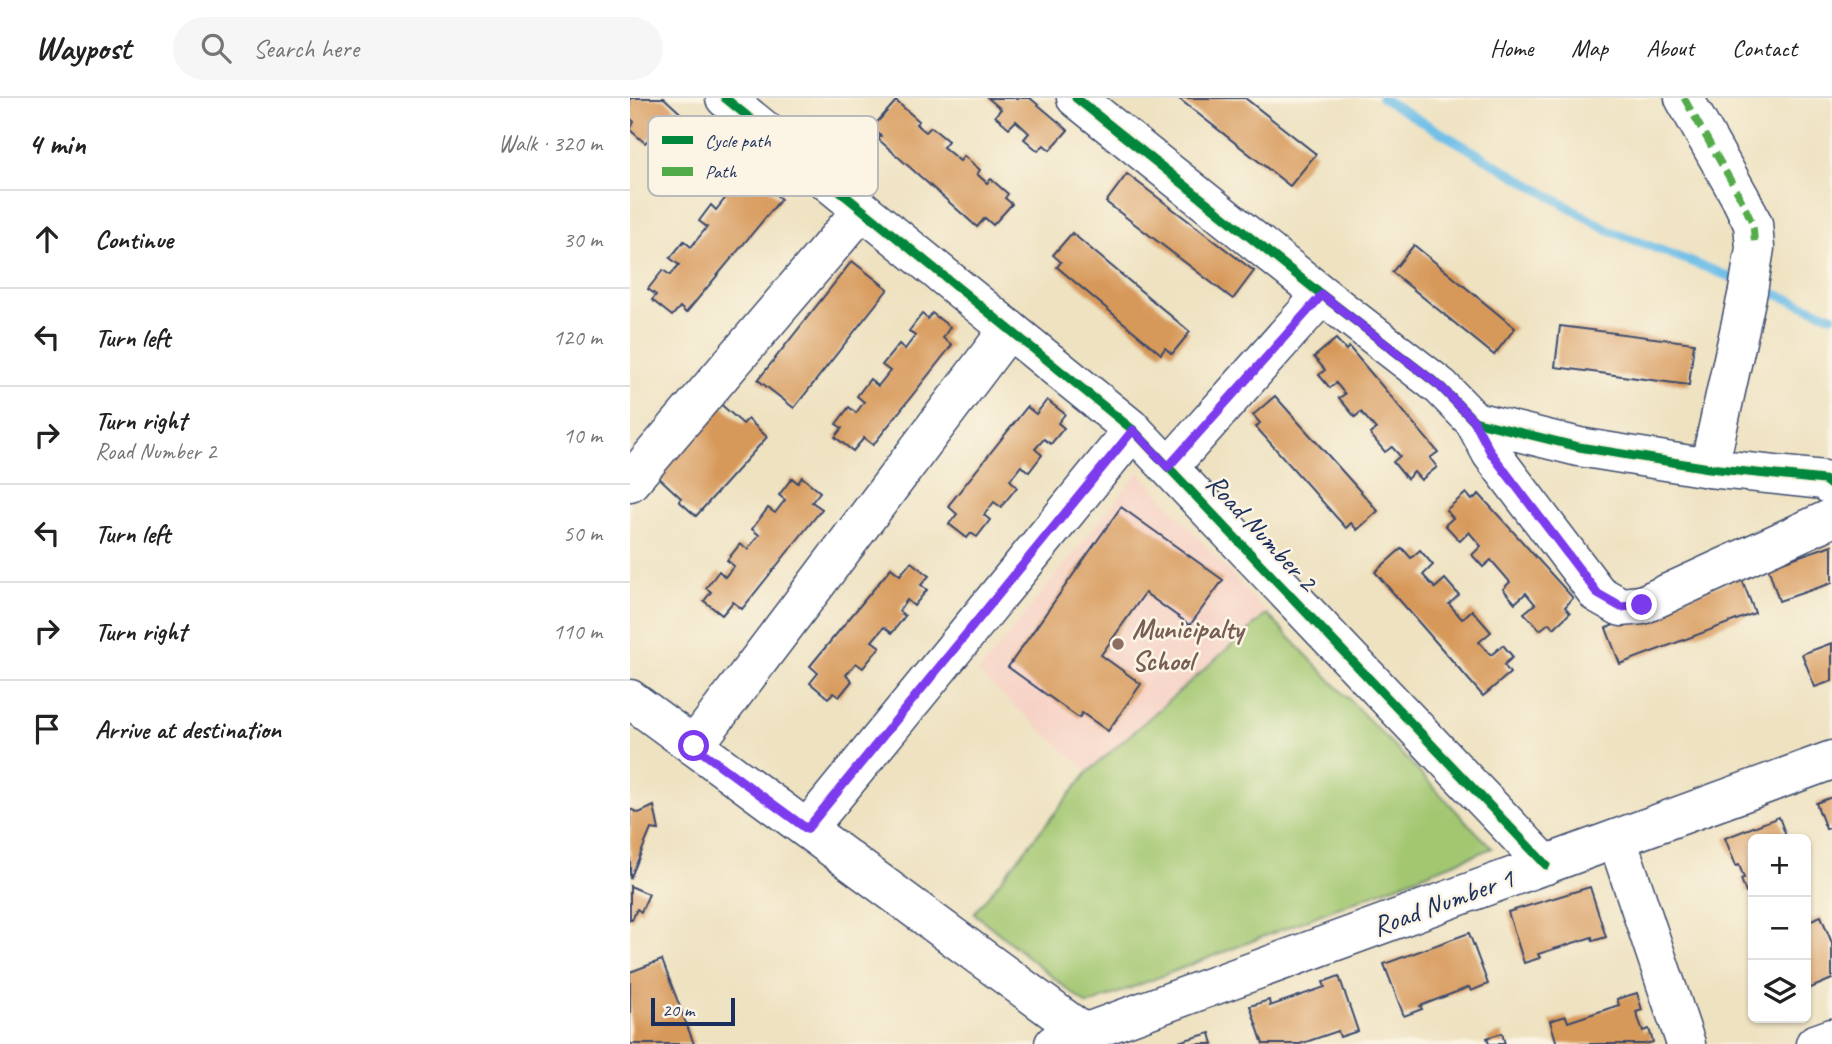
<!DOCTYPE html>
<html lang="en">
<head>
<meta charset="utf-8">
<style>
	:root { --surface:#fff; --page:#f6f6f6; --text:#222; --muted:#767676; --line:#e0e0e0 }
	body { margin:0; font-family:Caveat,sans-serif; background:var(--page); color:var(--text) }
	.controls { position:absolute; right:21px; bottom:21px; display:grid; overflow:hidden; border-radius:10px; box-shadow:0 2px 5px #0004 }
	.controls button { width:63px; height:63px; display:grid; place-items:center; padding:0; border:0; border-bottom:2px solid var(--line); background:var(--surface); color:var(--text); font:35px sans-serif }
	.scale { position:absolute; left:21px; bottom:18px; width:84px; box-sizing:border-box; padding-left:7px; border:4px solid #1b2f5e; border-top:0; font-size:19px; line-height:24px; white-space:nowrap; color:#1b2f5e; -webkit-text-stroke:5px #fcf5e5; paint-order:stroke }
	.stop { position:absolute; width:21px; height:21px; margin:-16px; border:5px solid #7c3aed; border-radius:50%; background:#fff }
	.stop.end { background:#7c3aed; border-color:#fff; box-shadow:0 2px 7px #0008 }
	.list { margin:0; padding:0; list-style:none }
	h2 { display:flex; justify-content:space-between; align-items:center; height:91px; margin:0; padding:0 28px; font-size:30px }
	h2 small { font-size:23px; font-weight:400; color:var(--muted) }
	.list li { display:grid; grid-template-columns:46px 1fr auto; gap:21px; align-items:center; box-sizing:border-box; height:98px; padding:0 28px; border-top:2px solid var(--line) }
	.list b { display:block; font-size:26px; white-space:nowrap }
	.list p { margin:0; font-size:23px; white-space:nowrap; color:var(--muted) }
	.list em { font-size:23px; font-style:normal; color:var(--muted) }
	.icon { flex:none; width:38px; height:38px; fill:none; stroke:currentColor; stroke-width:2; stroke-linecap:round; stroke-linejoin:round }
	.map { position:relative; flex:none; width:1202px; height:946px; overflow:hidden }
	header { display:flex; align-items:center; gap:42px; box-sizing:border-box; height:98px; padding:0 35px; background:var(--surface); border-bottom:2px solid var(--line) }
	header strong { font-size:33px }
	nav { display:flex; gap:38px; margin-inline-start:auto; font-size:24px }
	.search { width:490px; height:63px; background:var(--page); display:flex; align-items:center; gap:18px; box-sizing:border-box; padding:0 24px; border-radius:38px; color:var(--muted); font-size:26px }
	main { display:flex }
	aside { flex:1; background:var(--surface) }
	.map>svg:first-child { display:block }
	.built { fill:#f6d1c5 }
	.green { fill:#a3c771; stroke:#5f7b68; stroke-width:2 }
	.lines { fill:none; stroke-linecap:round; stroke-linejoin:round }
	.stream { stroke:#6dbee8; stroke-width:9 }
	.building { fill:#d7995a }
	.minor-casing { stroke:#3b4a6d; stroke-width:41 }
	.minor { stroke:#fff; stroke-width:38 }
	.quiet { stroke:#52ab49; stroke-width:7; stroke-dasharray:14 7; stroke-linecap:butt }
	.cycleway-casing { stroke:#fcf5e5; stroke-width:13 }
	.cycleway { stroke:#00873e; stroke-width:9 }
	.route { stroke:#7c3aed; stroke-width:9 }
	.education-dot { fill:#8d6e63; stroke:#fcf5e5; stroke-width:2.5 }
	.labels { text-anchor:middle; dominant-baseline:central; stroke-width:5; stroke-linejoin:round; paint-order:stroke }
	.street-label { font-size:28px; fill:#1b2f5e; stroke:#fcf5e5 }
	.education-label { font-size:28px; font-weight:bold; fill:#785e54; stroke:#fcf5e5; text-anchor:start }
	.key { fill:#fcf5e5; stroke:#b8babc; stroke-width:2 }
	.key-label { font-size:19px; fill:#1b2f5e }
</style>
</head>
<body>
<header>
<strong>Waypost</strong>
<div class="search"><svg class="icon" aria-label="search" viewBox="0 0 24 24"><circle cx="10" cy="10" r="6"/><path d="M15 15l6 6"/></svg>Search here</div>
<nav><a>Home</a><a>Map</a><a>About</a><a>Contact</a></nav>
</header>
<main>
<aside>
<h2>4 min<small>Walk · 320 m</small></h2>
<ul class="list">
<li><svg class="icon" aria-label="ahead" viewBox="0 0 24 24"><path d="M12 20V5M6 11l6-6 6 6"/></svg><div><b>Continue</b></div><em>30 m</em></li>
<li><svg class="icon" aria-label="left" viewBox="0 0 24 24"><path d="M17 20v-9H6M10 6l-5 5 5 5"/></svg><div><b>Turn left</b></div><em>120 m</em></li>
<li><svg class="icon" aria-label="right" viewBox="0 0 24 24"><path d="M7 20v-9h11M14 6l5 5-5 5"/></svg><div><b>Turn right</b><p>Road Number 2</p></div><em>10 m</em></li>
<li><svg class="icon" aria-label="left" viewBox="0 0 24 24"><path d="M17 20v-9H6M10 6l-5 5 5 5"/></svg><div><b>Turn left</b></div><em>50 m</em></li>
<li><svg class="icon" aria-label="right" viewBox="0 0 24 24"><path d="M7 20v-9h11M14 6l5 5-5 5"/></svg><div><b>Turn right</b></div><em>110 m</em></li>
<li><svg class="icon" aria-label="arrive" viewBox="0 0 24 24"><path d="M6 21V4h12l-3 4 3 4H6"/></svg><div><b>Arrive at destination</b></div></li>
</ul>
</aside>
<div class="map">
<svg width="1202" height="946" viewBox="0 0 1202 946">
	<rect width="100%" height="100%" fill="#fcf5e5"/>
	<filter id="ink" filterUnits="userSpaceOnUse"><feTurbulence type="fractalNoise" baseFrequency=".0143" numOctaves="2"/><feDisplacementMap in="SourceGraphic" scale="14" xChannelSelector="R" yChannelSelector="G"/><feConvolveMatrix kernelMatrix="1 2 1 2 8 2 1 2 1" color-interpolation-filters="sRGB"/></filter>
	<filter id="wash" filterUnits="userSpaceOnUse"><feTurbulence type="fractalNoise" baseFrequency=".00686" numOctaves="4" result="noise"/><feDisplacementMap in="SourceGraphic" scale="28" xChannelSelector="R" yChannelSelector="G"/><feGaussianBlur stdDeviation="1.57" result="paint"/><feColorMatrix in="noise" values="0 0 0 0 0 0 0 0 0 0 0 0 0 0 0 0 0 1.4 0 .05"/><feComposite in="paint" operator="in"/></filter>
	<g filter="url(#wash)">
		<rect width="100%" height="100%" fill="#eee2c1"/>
		<polygon class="built" points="509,374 637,516 458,674 348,575"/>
		<polygon class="green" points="637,516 862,750 457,907 344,815 458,674"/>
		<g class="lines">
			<g class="stream">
				<polyline points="752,0 978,132 1111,183"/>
				<polyline points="1127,189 1202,218"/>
			</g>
		</g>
		<g id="blocks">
			<g class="building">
				<polygon points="0,0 34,0 81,43 60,67 52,60 45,68 26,52 32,45 23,37 15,45 0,32 4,24 0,20"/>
				<polygon points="358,0 400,0 438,32 420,52 414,47 408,53 394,41 399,35 386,23 379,30 365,18 371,11"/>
				<polygon points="548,0 615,0 686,56 660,88"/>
				<polygon points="266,3 289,23 286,26 296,34 301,29 318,43 313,49 330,63 334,58 350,72 347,76 357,85 361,81 378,96 375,100 382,106 363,127 355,120 347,129 248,41 251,38 242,30"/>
				<polygon points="113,69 151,101 56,215 50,209 42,218 22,202 26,197 18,191 33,172 40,177 49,167 40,160 54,143 61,149 77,129 69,123 81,107 86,112 97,98 92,94"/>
				<polygon points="497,76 624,173 603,201 476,104"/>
				<polygon points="442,135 560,234 542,256 535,250 531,256 427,169 431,164 423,157"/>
				<polygon points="784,147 885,230 864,257 762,174"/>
				<polygon points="222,163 258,191 164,310 128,282"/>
				<polygon points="302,215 320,229 313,240 322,247 243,347 234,340 223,353 205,339 212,330 206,326 219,309 226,315 234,304 227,298 240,281 248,288 260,273 252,267 269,246 275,251 285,238 279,233 292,216 298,221"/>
				<polygon points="930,228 1064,245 1059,287 925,269"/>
				<polygon points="706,241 716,252 719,249 808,354 800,360 807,369 791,382 784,374 777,381 763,364 770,358 762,349 755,354 740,336 746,331 731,314 725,319 709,300 715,296 706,285 700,290 689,277 695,272 684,259"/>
				<polygon points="645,298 748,413 727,432 721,425 716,430 626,329 630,325 623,317"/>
				<polygon points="86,302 113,326 118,321 137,339 66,418 49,403 51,400 25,376"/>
				<polygon points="417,302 435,316 428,325 434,330 421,346 414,341 405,351 412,357 399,374 391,368 380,382 387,389 371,409 364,404 354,417 360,422 347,439 341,435 337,440 319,426 327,416 318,408 397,309 406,316"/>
				<polygon points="172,379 190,394 182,404 192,411 112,511 103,504 92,517 74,503 81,494 76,490 89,473 95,479 104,468 97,462 110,446 118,451 129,437 122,431 138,410 145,415 155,402 149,397 162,380 168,385"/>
				<polygon points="836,395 842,402 849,396 943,500 935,509 940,515 924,530 919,525 910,532 894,515 905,506 896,495 885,505 873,491 880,484 861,462 853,469 842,457 851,448 839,434 830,443 815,427 823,420 816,412"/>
				<polygon points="491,409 593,482 560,527 515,495 471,557 511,586 478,633 452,615 449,620 378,569"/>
				<polygon points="1202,447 1202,485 1149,503 1138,469"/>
				<polygon points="772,450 781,460 790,452 803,467 793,477 805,490 815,481 829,497 819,506 832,521 842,512 861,534 849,544 861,557 873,547 883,559 874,567 880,575 853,598 745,474"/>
				<polygon points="281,464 299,478 291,487 297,492 284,508 277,502 269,513 275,518 262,535 254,529 242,543 250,549 233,570 226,565 216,577 222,583 209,599 203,595 198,600 180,585 188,575 180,568 261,470 270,477"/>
				<polygon points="1111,479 1125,515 990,566 976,530"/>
				<polygon points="1202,545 1202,583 1185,589 1172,556"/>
				<polygon points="1202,699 1202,734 1200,730 1196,731 1186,705"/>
				<polygon points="24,708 29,732 21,731 0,781 0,711 9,715"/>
				<polygon points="1149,719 1157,741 1123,741 1123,792 1116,795 1111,781 1114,780 1109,767 1106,768 1095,740"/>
				<polygon points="0,788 19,796 11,814 7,811 2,822 0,822"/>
				<polygon points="960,789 976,839 963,843 962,839 908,856 910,860 894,865 878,814"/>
				<polygon points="1191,818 1202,845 1202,881 1176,892 1176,824"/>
				<polygon points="839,835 858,886 841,893 839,889 790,908 792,911 774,918 754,866"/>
				<polygon points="32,862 64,946 0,946 0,874"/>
				<polygon points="709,878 728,933 710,939 708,933 670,946 633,946 620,908 639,902 640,908 695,889 693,884"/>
				<polygon points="1007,895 1012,912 1006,914 1013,933 1019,931 1023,944 1015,946 927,946 920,923 936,918 938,924 989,907 987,901"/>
				<polygon points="580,935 583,946 544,946 544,945"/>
				<polygon points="872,935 875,946 859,946 857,940"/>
			</g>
		</g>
	</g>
	<g filter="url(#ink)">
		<use href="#blocks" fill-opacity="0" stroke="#3b4a6d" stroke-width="2"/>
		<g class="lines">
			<defs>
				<g id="minor">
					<polyline points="95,0 503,332 916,767"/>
					<polyline points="446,0 692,197 811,289 844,323 949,349 1079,370 1194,382 1202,388"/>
					<polyline points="1054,0 1110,99 1123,126 1125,150 1118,193 1079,370"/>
					<polyline points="844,323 861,355 968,496 991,509 1012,507 1202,420"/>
					<polyline points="539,369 692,197"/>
					<polyline points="0,384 232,112"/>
					<polyline points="0,601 454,935"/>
					<polyline points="64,648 379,231"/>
					<polyline points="177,731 503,332"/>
					<polyline points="987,741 1056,946"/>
					<polyline points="424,946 1202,662"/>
					<polyline points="1185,946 1202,940"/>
				</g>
			</defs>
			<use href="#minor" class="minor-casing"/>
			<use href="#minor" class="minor"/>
			<polyline class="quiet" points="1054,0 1110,99 1123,126 1125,150"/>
			<defs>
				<g id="cycleway">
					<polyline points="95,0 503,332 916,767"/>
					<polyline points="446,0 692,197 811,289 844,323 949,349 1079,370 1194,382 1202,388"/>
				</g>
			</defs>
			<use href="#cycleway" class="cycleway-casing"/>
			<use href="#cycleway" class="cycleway"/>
		</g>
	</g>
	<g class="lines" filter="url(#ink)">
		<polyline class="route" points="64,648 177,731 503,332 538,369 692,197 811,289 844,323 861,355 968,496 991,509 1012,507"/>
	</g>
	<circle class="education-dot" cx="488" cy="546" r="7"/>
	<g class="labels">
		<g class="street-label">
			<text transform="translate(632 434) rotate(47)">Road Number 2</text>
			<text transform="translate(813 804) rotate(-20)">Road Number 1</text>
		</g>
		<g class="education-label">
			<text x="502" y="530">Municipalty<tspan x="502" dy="32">School</tspan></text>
		</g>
	</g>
	<rect x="18" y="18" width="230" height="80" rx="10" class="key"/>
	<rect x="32" y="38" width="31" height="8" fill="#00873e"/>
	<rect x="32" y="69" width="31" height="9" fill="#52ab49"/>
	<g class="key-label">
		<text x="75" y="49">Cycle path</text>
		<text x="75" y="80">Path</text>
	</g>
</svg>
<div class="controls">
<button>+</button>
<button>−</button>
<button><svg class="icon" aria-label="layers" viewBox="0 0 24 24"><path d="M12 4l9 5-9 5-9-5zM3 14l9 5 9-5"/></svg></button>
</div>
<div class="scale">20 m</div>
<div class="stop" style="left:64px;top:648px"></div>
<div class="stop end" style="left:1012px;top:507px"></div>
</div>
</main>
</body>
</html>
